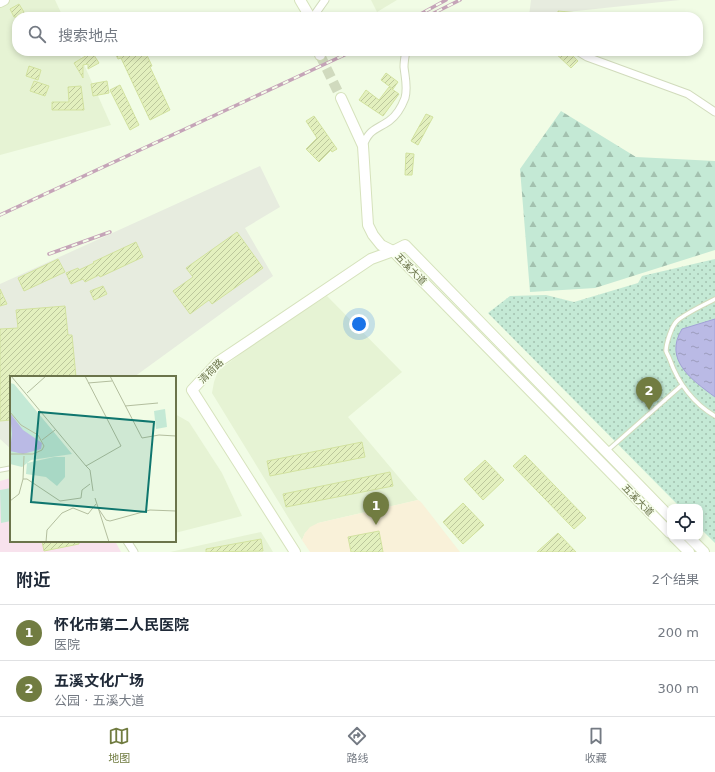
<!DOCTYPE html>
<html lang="zh">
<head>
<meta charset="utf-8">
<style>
	:root { --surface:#fff; --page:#f2f2f3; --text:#1f2937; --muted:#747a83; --line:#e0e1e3; --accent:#717c41 }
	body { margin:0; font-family:"DejaVu Sans","Noto Sans SC",sans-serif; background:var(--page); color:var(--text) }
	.controls { position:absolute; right:12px; bottom:12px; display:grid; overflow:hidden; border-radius:8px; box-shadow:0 2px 6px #0003 }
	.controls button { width:36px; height:36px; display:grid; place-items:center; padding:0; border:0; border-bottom:1px solid var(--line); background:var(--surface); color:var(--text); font:20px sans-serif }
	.you { position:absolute; left:359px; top:324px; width:14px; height:14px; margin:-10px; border:3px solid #fff; border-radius:50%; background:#1a73e8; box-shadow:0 0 0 6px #1a73e833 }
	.badge { display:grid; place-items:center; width:26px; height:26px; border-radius:50%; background:var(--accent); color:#fff; font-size:13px; font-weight:700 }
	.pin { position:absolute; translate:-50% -33px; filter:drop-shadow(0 1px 2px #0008) }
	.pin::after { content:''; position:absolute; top:21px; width:14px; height:12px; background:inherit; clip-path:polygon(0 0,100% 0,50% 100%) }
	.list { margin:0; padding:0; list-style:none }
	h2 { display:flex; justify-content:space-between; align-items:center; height:52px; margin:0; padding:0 16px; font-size:17px }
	h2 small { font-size:13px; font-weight:400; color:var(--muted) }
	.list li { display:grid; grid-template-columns:26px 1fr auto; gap:12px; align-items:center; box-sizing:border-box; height:56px; padding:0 16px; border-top:1px solid var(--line) }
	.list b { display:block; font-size:15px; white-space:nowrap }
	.list p { margin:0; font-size:13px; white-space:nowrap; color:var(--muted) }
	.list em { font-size:13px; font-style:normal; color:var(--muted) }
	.icon { flex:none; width:22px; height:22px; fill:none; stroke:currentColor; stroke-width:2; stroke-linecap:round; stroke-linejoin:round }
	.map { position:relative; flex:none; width:715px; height:552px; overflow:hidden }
	.search { position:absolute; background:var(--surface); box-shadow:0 2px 6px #0003; left:12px; right:12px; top:12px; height:44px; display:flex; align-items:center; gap:10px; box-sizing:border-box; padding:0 14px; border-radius:16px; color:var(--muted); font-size:15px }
	.sheet { height:164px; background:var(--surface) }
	nav { display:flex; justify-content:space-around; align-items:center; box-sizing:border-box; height:56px; border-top:1px solid var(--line); background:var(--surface); font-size:11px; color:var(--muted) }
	nav a { display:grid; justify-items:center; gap:2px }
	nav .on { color:var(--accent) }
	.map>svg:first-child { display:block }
	.residential { fill:#e6f3d4 }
	.industrial { fill:#e7ecdf }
	.education { fill:#f8e2ed }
	.medical { fill:#f9f1d9 }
	.forest { fill:url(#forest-firs) }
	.park { fill:url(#park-dots) }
	.pitch { fill:#c4e9d5 }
	.water { fill:url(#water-ripples); stroke:#a2a1d6 }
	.building { fill:url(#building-hatch); stroke:#d2e29f }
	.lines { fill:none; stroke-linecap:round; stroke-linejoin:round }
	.secondary-tunnel { stroke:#d0dabe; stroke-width:10; stroke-dasharray:10 5; stroke-linecap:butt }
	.lane-casing { stroke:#d1dbbc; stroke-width:5.5 }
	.street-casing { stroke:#d1dbbc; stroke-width:9 }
	.secondary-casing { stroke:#d6e2bc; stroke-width:12 }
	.lane { stroke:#fff; stroke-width:3.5 }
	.street { stroke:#fff; stroke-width:7 }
	.secondary { stroke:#fff; stroke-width:10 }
	.rail-casing { stroke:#c5a4b8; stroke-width:3.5 }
	.rail { stroke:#f6feeb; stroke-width:2; stroke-dasharray:6; stroke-linecap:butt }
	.labels { text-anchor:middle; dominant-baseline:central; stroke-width:3; stroke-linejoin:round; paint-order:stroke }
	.street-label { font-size:10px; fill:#6b744b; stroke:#f6feeb }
	.inset-road { fill:none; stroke:#b3be9e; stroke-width:1 }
	.view { fill:#0f766e; fill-opacity:0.15; stroke:#0f766e; stroke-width:2 }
	.inset-edge { fill:none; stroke:#6b744b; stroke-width:2 }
</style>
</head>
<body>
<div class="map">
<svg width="715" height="552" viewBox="0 0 715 552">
	<defs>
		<pattern id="forest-firs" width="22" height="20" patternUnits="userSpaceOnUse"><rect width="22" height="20" fill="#c4e9d5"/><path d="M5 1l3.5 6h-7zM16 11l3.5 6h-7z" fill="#a3c1af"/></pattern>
		<pattern id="park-dots" width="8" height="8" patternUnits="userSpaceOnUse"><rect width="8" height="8" fill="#c4e9d5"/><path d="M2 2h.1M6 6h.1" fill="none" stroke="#a3c1af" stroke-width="1.8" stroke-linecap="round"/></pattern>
		<pattern id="water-ripples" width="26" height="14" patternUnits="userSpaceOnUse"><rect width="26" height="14" fill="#babae5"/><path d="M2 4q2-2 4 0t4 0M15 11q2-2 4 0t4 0" fill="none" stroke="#9b9cbc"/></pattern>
		<pattern id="building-hatch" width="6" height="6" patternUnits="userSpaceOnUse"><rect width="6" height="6" fill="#e3f0be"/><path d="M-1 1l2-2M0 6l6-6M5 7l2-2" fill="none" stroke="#bcc79c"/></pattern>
	</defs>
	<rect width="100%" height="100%" fill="#f1fce5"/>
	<g class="residential">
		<polygon points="0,0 55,0 63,17 17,17 17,51 78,51 111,125 0,155"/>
		<polygon points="371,0 397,0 377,12"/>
		<polygon points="327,296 402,372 348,417 418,500 318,523 305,533 302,540 212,393 214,382 218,371 264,336"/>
		<polygon points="175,414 189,422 222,473 242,516 175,533"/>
		<polygon points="261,532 273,552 170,552"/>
	</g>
	<g class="industrial">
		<polygon points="531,0 680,0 529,16"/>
		<polygon points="260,166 280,207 245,228 273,276 134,377 11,377 11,449 0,439 0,284"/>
	</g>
	<polygon class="education" points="11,478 11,541 115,541 121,552 0,552 0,481"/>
	<polygon class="medical" points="418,500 421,502 460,552 310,552 302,540 305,533 310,527 318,523"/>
	<polygon class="forest" points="561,111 636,157 715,161 715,250 595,288 530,292 520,169"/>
	<polygon class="park" points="715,259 715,543 700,528 700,507 680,507 488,313 510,296 546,295 574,302 638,283 642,276"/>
	<polygon class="pitch" points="11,488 11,521 1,523 0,490"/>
	<path class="water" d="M715 319V397C692 380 663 360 682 329Z"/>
	<g class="building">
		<polygon points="19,4 27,17 14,17 10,9"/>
		<polygon points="558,11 579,13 578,17 557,17"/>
		<polygon points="114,51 145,51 152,66 150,67 170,110 150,120 121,58 118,59"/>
		<polygon points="553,51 568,51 578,61 571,68"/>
		<polygon points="92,52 99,63 88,69 88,64 83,65 83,78 74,63"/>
		<polygon points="29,66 41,70 38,80 26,76"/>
		<polygon points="386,73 398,82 393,89 381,80"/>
		<polygon points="34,81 49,86 45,96 30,91"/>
		<polygon points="107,81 109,93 93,96 91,84"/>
		<polygon points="120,85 139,125 130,130 110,90"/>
		<polygon points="81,86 84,110 52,110 52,102 69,102 68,87"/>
		<polygon points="389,87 399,94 383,116 359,100 366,90 379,100"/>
		<polygon points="426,114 433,117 418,145 411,141"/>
		<polygon points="314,116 337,149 332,152 331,150 319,162 306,149 317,138 306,121"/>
		<polygon points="406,153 414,154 412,175 405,175"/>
		<polygon points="237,232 263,268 212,304 209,300 190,314 173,291 193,277 186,268"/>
		<polygon points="136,242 143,257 100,277 99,275 85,282 83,279 71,284 66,273 78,268 79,270 94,263 93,262"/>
		<polygon points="58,259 65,272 24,291 18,278"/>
		<polygon points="103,286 107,294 94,300 90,291"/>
		<polygon points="0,289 7,304 0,306"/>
		<polygon points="65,306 68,335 72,335 76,377 11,377 11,420 0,421 0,329 18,328 16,310"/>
		<polygon points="362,442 365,457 270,476 267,461"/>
		<polygon points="525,455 586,518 574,529 513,466"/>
		<polygon points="485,460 504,480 483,500 464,479"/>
		<polygon points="390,472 393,486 286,507 283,494"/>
		<polygon points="463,503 484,525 463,544 443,522"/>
		<polygon points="379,531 383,552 351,552 348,537"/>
		<polygon points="558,533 576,552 537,552"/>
		<polygon points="261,539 263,551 206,552 206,549"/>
		<polygon points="42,541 79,541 79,544 44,551"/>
	</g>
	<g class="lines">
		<polyline class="secondary-tunnel" points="320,55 341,98"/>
		<defs>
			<g id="lane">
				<path d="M715 299C706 304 682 315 676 322 671 328 666 344 666 351 667 354 669 357 670 360 678 383 694 404 715 416"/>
				<polyline points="607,451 682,385"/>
				<polyline points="0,470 11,468"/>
			</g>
			<g id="street">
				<polyline points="313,17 325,0"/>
				<polyline points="577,51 587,57 688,94 715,112"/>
				<path d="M363 146C369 129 376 130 389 121 396 116 402 106 405 98 408 87 405 77 404 67 404 62 405 56 406 51"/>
				<polyline points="127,541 134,552"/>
			</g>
			<g id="secondary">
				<polyline points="300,0 310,17"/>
				<polyline points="0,2 4,0"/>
				<polyline points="320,51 320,55"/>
				<polyline points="341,98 363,146 368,225 373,235 381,245 393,251 670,533"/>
				<polyline points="674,537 689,552"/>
				<polyline points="689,537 704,552"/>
				<polyline points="295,552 192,390 218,362 371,259 393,251 405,245 670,517"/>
			</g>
		</defs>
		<use href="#lane" class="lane-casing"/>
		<use href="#street" class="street-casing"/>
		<use href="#secondary" class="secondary-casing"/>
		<use href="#lane" class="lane"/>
		<use href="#street" class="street"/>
		<use href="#secondary" class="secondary"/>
		<defs>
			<g id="rail">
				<polyline points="415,17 446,0"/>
				<polyline points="426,17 460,0"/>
				<polyline points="0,215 353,51"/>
				<polyline points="49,254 110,232"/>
			</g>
		</defs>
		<use href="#rail" class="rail-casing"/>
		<use href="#rail" class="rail"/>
	</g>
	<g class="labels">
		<g class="street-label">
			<text transform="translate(411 269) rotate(46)">五溪大道</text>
			<text transform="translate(211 371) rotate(-45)">清荷路</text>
			<text transform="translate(638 500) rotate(46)">五溪大道</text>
		</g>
	</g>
	<g transform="translate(10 376)">
		<rect width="166" height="166" fill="#f1fce5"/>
		<path d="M44 81H55V101L47 110 36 101 16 98 17 87Z" fill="#c4e9d5"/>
		<path d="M0 7 4 8 62 78 21 84 12 91 0 88Z" fill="#c4e9d5"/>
		<path d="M155 33 157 51 146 53 144 35Z" fill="#c4e9d5"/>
		<path d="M0 37 13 54 32 67 31 73 13 78 0 75 2 58Z" fill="#babae5"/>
		<path class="inset-road" d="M1 0 76 90M75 0 111 70 76 90 80 94 83 115M100 0 132 62 149 59 166 60M78 7 102 5M17 17 36 0M115 30 148 27M0 36 11 49 28 59 34 70 32 74 23 78H0M32 64 45 54M13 103 14 80M85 122 99 166M0 125 9 118 13 103H17L50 125 71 122 72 114 80 108M88 132 96 144 100 145 140 134 166 135M36 166 37 154 52 137 63 132 78 138 86 128"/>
		<path class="view" d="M29 36 144 46 136 136 21 126Z"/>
		<rect width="166" height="166" class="inset-edge"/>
	</g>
</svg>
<div class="controls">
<button><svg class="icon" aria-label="locate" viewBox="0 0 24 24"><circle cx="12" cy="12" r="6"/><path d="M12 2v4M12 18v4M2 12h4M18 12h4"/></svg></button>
</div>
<div class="you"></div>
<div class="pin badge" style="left:376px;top:525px">1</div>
<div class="pin badge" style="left:649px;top:410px">2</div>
<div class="search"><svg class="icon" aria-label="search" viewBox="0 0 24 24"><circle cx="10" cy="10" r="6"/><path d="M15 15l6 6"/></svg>搜索地点</div>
</div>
<section class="sheet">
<h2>附近<small>2个结果</small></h2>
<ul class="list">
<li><span class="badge">1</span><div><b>怀化市第二人民医院</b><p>医院</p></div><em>200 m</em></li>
<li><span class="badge">2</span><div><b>五溪文化广场</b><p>公园 · 五溪大道</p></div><em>300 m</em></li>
</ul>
</section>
<nav>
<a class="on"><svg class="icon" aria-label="map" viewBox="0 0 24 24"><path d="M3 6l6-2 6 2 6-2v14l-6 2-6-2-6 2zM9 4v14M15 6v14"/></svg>地图</a>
<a><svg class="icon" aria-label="directions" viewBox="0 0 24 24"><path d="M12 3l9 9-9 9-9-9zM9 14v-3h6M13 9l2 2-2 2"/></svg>路线</a>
<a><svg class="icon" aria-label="saved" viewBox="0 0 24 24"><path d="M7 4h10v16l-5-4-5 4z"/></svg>收藏</a>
</nav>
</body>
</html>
